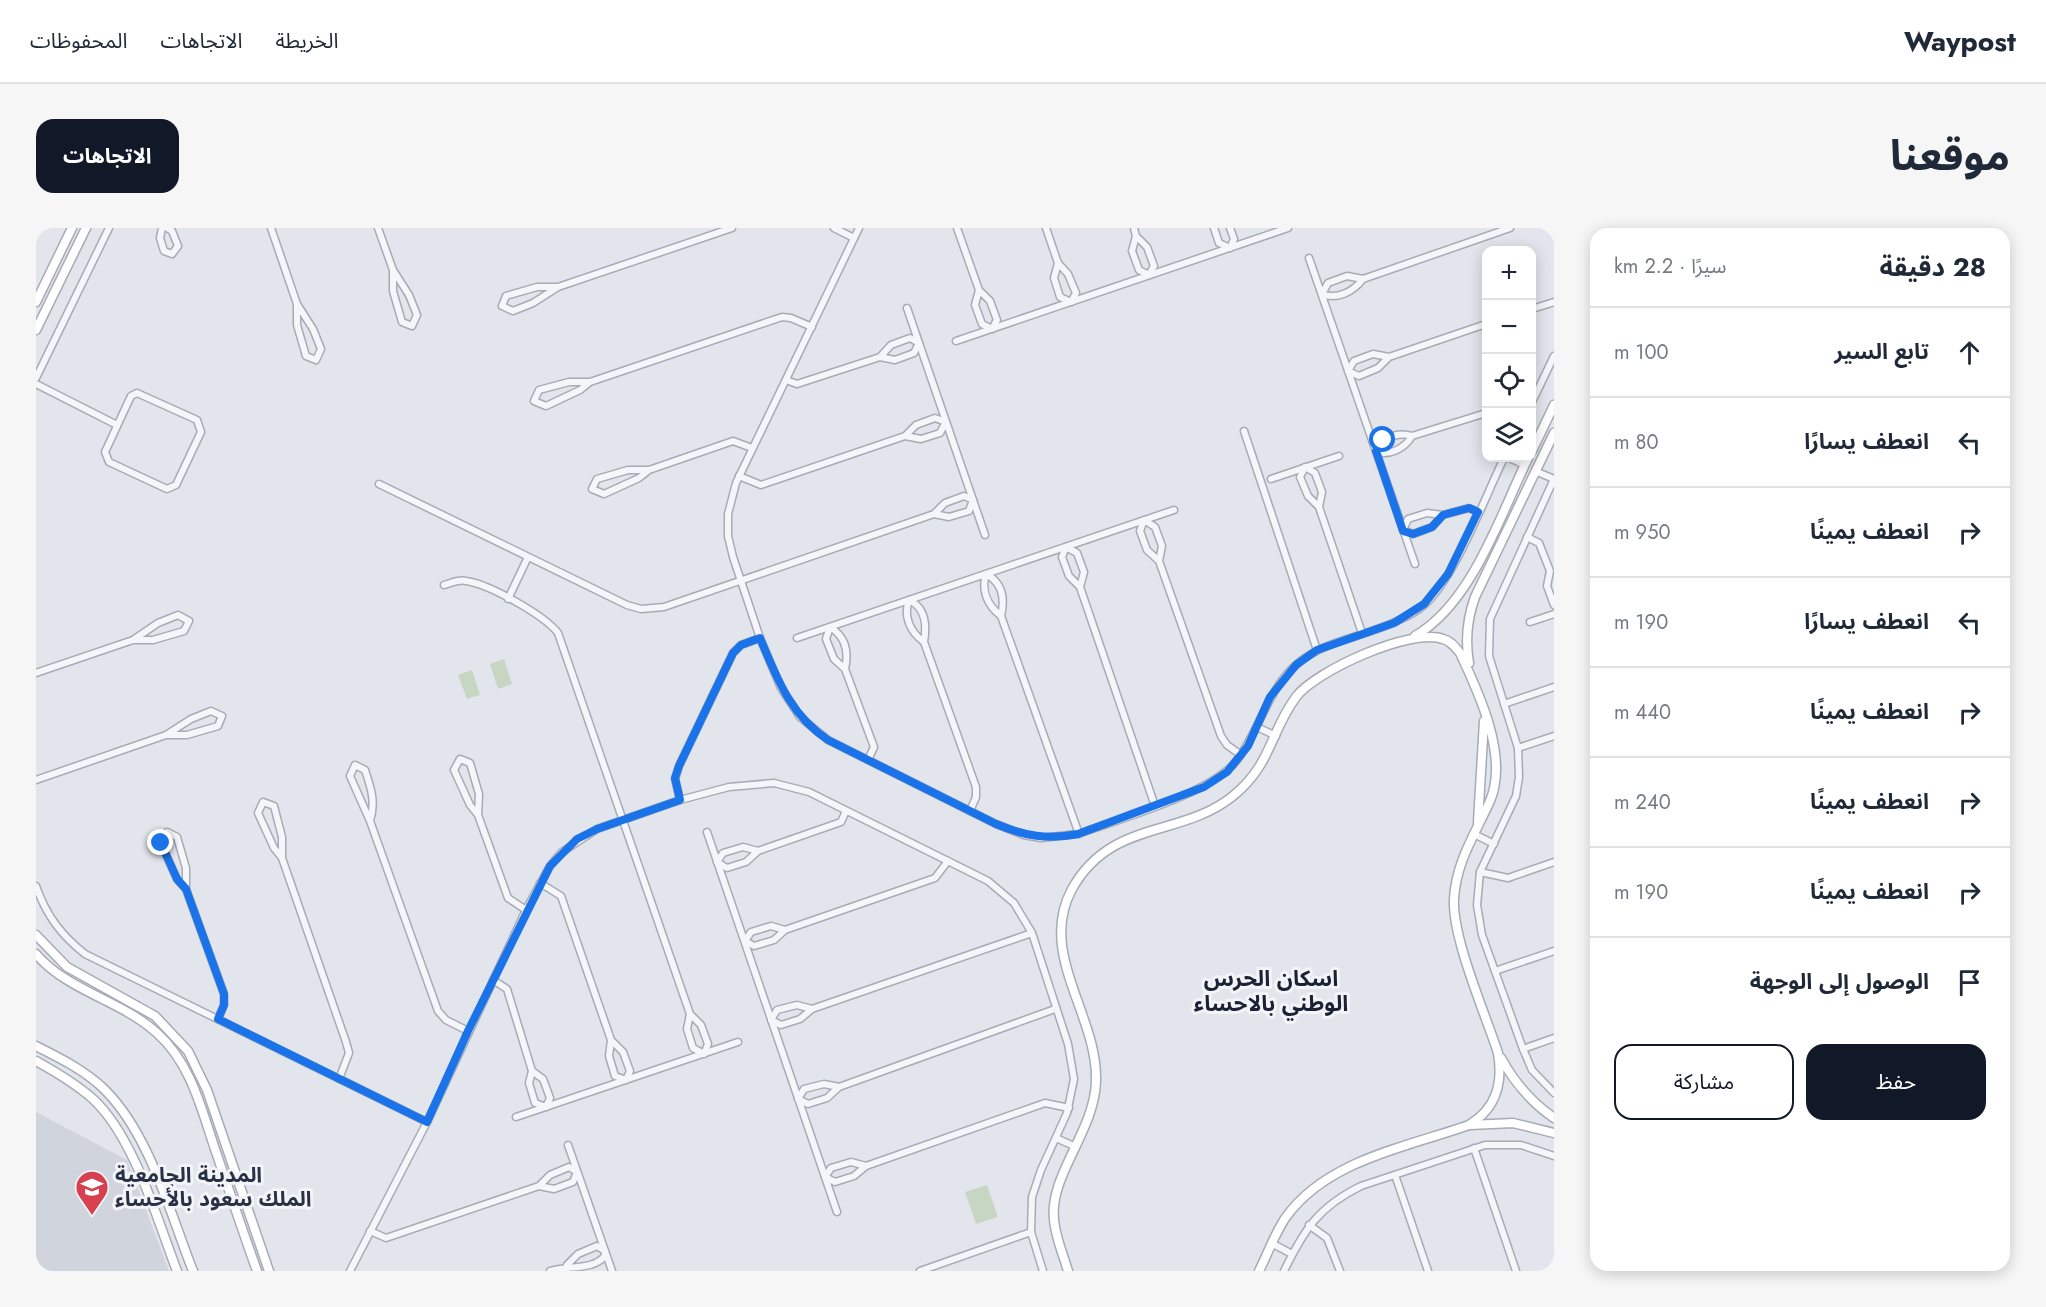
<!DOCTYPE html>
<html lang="ar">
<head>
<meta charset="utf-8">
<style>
	:root { --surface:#fff; --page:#f6f6f7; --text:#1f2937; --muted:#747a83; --line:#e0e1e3; --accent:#111827 }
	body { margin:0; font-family:Jost,"Noto Sans Arabic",sans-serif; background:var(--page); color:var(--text); direction:rtl }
	.controls { position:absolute; right:18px; top:18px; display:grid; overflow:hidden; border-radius:12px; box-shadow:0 3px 15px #0003 }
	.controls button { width:54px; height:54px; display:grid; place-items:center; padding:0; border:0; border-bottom:2px solid var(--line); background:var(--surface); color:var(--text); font:30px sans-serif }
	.stop { position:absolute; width:18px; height:18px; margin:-14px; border:4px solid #1a73e8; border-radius:50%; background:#fff }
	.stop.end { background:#1a73e8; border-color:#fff; box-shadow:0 2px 6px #0008 }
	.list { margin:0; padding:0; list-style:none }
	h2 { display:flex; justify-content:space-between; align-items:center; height:78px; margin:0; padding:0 24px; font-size:26px }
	h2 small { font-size:20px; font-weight:400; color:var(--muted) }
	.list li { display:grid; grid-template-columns:39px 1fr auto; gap:18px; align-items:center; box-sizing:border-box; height:90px; padding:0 24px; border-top:2px solid var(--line) }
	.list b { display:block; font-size:22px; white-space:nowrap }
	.list em { font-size:20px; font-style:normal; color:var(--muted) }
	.actions { display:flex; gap:12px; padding:18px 24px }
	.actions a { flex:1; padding:14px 0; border:2px solid var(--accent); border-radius:18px; text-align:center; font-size:21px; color:var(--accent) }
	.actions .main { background:var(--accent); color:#fff }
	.icon { flex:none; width:33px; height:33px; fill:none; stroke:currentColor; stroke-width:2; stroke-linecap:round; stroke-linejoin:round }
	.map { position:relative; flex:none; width:1518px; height:1043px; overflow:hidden; direction:ltr; border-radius:18px }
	header { display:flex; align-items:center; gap:36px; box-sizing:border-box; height:84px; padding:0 30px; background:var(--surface); border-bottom:2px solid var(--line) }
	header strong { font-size:28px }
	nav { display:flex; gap:33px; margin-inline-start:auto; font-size:21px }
	.intro { display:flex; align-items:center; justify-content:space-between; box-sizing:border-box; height:144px; padding:0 36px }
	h1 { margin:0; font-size:42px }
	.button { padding:15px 27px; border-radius:18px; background:var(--accent); color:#fff; font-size:21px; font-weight:700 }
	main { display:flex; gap:36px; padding:0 36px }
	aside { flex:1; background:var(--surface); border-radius:18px; box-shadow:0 3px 15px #0003 }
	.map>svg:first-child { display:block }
	.built { fill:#d0d4dd }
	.green { fill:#c6d6c3 }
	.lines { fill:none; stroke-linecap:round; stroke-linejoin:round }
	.street-casing { stroke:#a7abb6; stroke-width:9 }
	.secondary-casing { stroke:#a7abb6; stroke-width:11 }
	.street { stroke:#f5f6f9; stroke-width:6 }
	.secondary { stroke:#fff; stroke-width:8 }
	.route { stroke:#1a73e8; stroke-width:8 }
	.labels { text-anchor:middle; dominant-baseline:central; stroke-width:6; stroke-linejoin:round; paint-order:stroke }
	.poi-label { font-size:21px; font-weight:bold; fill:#293145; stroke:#f2f4f8; text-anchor:start }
	.neighbourhood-label { font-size:22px; font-weight:bold; fill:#1b2235; stroke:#f2f4f8 }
</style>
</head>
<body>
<header>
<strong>Waypost</strong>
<nav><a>الخريطة</a><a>الاتجاهات</a><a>المحفوظات</a></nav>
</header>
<div class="intro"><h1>موقعنا</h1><a class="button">الاتجاهات</a></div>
<main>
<aside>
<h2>28 دقيقة<small>سيرًا · 2.2 km</small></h2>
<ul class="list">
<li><svg class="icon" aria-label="ahead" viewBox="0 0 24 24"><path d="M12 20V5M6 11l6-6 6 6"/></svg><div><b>تابع السير</b></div><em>100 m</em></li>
<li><svg class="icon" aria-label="left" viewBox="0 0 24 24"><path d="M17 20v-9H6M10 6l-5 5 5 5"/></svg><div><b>انعطف يسارًا</b></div><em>80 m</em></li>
<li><svg class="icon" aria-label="right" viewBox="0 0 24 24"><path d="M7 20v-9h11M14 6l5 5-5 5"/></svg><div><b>انعطف يمينًا</b></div><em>950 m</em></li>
<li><svg class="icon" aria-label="left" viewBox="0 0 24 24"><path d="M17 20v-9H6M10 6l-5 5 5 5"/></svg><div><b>انعطف يسارًا</b></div><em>190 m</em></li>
<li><svg class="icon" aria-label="right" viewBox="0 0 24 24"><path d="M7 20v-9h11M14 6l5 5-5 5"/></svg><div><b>انعطف يمينًا</b></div><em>440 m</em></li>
<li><svg class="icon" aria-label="right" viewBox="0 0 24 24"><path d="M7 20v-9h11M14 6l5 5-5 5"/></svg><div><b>انعطف يمينًا</b></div><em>240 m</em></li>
<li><svg class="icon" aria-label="right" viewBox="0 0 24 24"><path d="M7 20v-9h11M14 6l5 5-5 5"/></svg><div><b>انعطف يمينًا</b></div><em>190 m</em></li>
<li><svg class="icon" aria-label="arrive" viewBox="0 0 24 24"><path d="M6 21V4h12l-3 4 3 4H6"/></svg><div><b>الوصول إلى الوجهة</b></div></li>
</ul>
<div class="actions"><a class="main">حفظ</a><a>مشاركة</a></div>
</aside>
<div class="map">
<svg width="1518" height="1043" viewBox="0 0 1518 1043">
	<rect width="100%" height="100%" fill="#e2e5eb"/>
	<polygon class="built" points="0,884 91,932 133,1043 0,1043"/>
	<g class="green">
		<polygon points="468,431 476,456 462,461 454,436"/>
		<polygon points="436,442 444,467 431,471 422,447"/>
		<polygon points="951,957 962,989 940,996 929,964"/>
	</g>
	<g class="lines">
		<defs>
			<g id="street">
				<polyline points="126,0 124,10 128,23 136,26 142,18 136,3 131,0"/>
				<polyline points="235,0 261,76 261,97 270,128 280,132 285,121 277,101 261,76"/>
				<polyline points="342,0 357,42 357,63 366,94 376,98 381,87 373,67 357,42"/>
				<polyline points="798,0 818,10"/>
				<path d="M823 0 700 255 692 286V308L697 329 724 410 745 460 764 489 792 512 960 596 988 607 1005 610 1042 606C1083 591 1177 565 1201 532 1224 502 1231 462 1261 436 1289 412 1328 409 1361 393 1370 389 1380 384 1388 377 1419 350 1449 269 1468 230"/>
				<polyline points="921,0 943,62 954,73 961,92 956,101 946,96 939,77 943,62"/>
				<polyline points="1010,0 1022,35 1032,46 1040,65 1035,74 1024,69 1018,50 1022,35"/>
				<polyline points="1098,0 1100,8 1111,19 1118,38 1113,47 1103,42 1096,23 1100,8"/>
				<polyline points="1178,0 1183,15 1194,20 1198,11 1194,0"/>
				<polyline points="1273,30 1379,336"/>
				<path d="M1327 51C1317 64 1301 72 1286 66L1292 55 1311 48 1327 51 1474 0"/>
				<polyline points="522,59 497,75 477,83 466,78 470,68 501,59 522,59 696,0"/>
				<polyline points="871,80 949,307"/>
				<polyline points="1496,81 1518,74"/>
				<polyline points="920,113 1252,0"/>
				<polyline points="1353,129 1342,140 1323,148 1312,143 1318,133 1337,126 1353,129 1450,96"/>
				<polyline points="0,150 73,0"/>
				<polyline points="750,152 761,156 844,129 859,132 878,125 883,115 874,110 855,117 844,129"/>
				<polyline points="554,154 544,162 510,178 498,173 503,162 533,154 554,154 746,89 755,90 776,99"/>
				<polyline points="0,156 81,197"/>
				<polygon points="101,165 161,192 165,204 140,257 131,261 73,234 69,224 95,168"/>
				<polyline points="1496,174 1518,128"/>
				<polyline points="1208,203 1281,422"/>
				<path d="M1376 208C1369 220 1353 229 1340 223 1346 209 1362 204 1376 208L1450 185"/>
				<polyline points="1473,230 1489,237"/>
				<polyline points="613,242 603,250 568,266 556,261 561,251 592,242 613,242 697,213 716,220"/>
				<polyline points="1499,243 1518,251"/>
				<polyline points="703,248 725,257 869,208 885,211 904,205 910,194 899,190 880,197 869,208"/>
				<polyline points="1235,251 1303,228"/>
				<polyline points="1518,251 1454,391 1453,428 1482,520 1483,549 1480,568 1444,644 1441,677 1446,707 1487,821 1496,842 1518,865"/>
				<polyline points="343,256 591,377 605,381 628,379 898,286 913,289 933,283 937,272 928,268 909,275 898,286"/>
				<polyline points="1283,279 1272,268 1264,249 1269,239 1279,245 1286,264 1283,279 1326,405"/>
				<polyline points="1407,287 1396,299 1377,306 1367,302 1372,291 1391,285 1407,287 1433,280 1442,284"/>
				<polyline points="1491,309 1503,315 1514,343 1511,358 1518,377"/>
				<polyline points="1123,333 1111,322 1104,303 1108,292 1119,299 1126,318 1123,333 1185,508 1191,517 1205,527"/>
				<path d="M408 357C415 355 423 351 430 353 453 356 508 387 522 405L654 786 651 801 657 820 668 826 672 816 665 797 654 786"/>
				<polyline points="1044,359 1033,348 1026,329 1030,319 1041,325 1048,344 1044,359 1119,578"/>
				<polyline points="472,371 492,329"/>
				<path d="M965 388C969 371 967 355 950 346 945 362 951 377 965 388L1043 606"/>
				<polyline points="1494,394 1518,386"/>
				<polyline points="761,410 1138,282"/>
				<path d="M888 414C891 397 890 380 873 372 867 388 874 404 888 414L940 559V569L934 583"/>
				<path d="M809 441C813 424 810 409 794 399L790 411 798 431 809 441 838 519 832 532"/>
				<polyline points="0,445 97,412 117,412 148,403 153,393 142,387 122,395 97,412"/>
				<polyline points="1468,476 1518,459"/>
				<polyline points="1221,499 1240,508"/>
				<polyline points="1482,520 1518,508"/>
				<polyline points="0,552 130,507 151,507 182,498 186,488 175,483 155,491 130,507"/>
				<polyline points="644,572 639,551 643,538 697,425 705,417 724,410"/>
				<polyline points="442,587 434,577 418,542 424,531 434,535 443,566 442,587 472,670 490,682"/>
				<path d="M334 593C340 574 335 560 329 542L319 537 314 548 334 593 402 783 410 792 432 803"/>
				<polyline points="671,604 801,984"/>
				<polyline points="1438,606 1458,616"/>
				<polyline points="722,623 707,619 687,625 681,634 691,640 710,634 722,623 805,594 810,583"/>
				<polyline points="246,630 238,620 222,585 227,574 238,578 246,609 246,630 310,814 313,825 303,851"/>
				<polyline points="1444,644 1472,650 1518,634"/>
				<polyline points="504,655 525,668 575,812 573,828 579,848 590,852 594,843 587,824 575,812"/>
				<path d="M0 658C10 687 25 707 49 726L391 894"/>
				<polyline points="150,661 150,640 141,609 131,604 125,616 141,651 150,661 188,766 188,777 182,791"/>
				<polyline points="749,702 735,698 715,704 709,713 718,718 738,712 749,702 899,650 912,633"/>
				<polyline points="1459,743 1518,723"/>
				<polyline points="457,752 471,761 496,843 493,855 499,875 510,879 514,870 507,851 496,843"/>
				<polyline points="776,781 761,777 741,782 735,792 745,797 764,791 776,781 996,705"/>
				<polyline points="1487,821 1518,810"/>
				<polyline points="803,859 788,856 768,861 762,871 772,876 791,870 803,859 1019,781"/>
				<polyline points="480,889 702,814"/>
				<polyline points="1020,910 1040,919"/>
				<polyline points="532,917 576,1043"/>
				<polyline points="1438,920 1480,1043"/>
				<polyline points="830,938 815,934 795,940 789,949 799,954 818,948 830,938 1009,875 1033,880"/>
				<polyline points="1359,947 1392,1043"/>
				<polyline points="1273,997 1291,1010 1304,1043"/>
				<polyline points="334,1003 350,1010 503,958 518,961 537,954 541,944 533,939 514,947 503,958"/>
				<polyline points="1237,1016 1256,1026"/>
				<polyline points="314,1043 391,894 490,682 514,638 526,624 561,601 644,572 693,559 738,555 773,564 952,653 978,675 996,705 1032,816 1038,851 1031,885 1005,942 996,969 995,1004 1007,1043"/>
				<path d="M514 1043C532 1037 556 1043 569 1028V1023L561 1018 542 1026 531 1037"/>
				<polyline points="884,1043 995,1004"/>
				<path d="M1248 1043C1268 1002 1282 979 1325 958L1449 917H1485L1518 928"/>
			</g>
			<g id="secondary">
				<polyline points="0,74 36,0"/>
				<polyline points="0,102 50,0"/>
				<polyline points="1496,223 1518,177"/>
				<path d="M1379 408C1436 375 1464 288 1492 230"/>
				<path d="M1433 435C1429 412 1431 391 1439 369L1518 205"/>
				<polyline points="1442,594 1448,493"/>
				<polyline points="0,707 31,739 119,788 152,823 171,862 233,1043"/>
				<path d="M0 726C33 764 85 772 121 805 156 836 166 884 181 927 194 965 207 1004 221 1043"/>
				<path d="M0 818C24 830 50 843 69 862 114 907 134 985 157 1043"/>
				<path d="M1465 830C1478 854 1495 874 1518 890"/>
				<path d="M0 833C20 844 40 856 57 871 98 909 121 991 141 1043"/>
				<polyline points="1434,897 1477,895 1518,905"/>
				<path d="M1032 1043C1027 1026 1019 1008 1018 991 1013 948 1059 902 1060 853 1062 787 1001 726 1036 661 1075 591 1145 610 1197 568 1236 536 1234 504 1260 469 1279 443 1376 399 1407 411 1415 413 1419 419 1424 425 1443 465 1473 529 1454 573 1439 606 1420 634 1418 671 1416 710 1449 785 1462 825 1467 855 1461 880 1433 897 1371 919 1291 932 1250 989 1239 1005 1232 1025 1223 1043"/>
			</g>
		</defs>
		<use href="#street" class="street-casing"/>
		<use href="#secondary" class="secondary-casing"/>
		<use href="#street" class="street"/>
		<use href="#secondary" class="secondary"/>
	</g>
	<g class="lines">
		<path class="route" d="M125 615 141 651 150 661 188 766V777L182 791 391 894 432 803 514 638 541 611 561 601 644 572 639 550 643 538 697 425 705 417 724 410C741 450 754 487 792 512L960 596C989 608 1011 612 1042 606L1168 559 1191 544 1212 518 1234 469 1260 437 1281 422 1358 395 1388 376 1412 346 1442 284 1433 280 1407 287 1396 299 1377 306 1367 303 1340 223 1347 212"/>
	</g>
	<defs>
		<symbol id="university-pin" viewBox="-11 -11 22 30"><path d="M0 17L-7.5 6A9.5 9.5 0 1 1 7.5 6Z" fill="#d6414d" stroke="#f2f4f8"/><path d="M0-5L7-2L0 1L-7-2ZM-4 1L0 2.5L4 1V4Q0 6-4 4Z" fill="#fff"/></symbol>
	</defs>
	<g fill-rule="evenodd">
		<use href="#university-pin" x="37" y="940" width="38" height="52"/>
	</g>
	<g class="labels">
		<g class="poi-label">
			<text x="79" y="947">المدينة الجامعية<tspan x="79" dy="24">الملك سعود بالأحساء</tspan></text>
		</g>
		<g class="neighbourhood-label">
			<text x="1235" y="750">اسكان الحرس<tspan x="1235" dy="25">الوطني بالاحساء</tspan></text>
		</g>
	</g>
</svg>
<div class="controls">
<button>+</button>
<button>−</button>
<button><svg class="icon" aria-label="locate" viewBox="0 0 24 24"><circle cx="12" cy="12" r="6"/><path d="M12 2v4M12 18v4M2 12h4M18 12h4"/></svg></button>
<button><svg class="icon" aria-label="layers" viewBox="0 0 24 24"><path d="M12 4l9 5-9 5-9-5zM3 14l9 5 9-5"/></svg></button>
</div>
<div class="stop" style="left:1347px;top:212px"></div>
<div class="stop end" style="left:125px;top:615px"></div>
</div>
</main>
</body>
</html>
